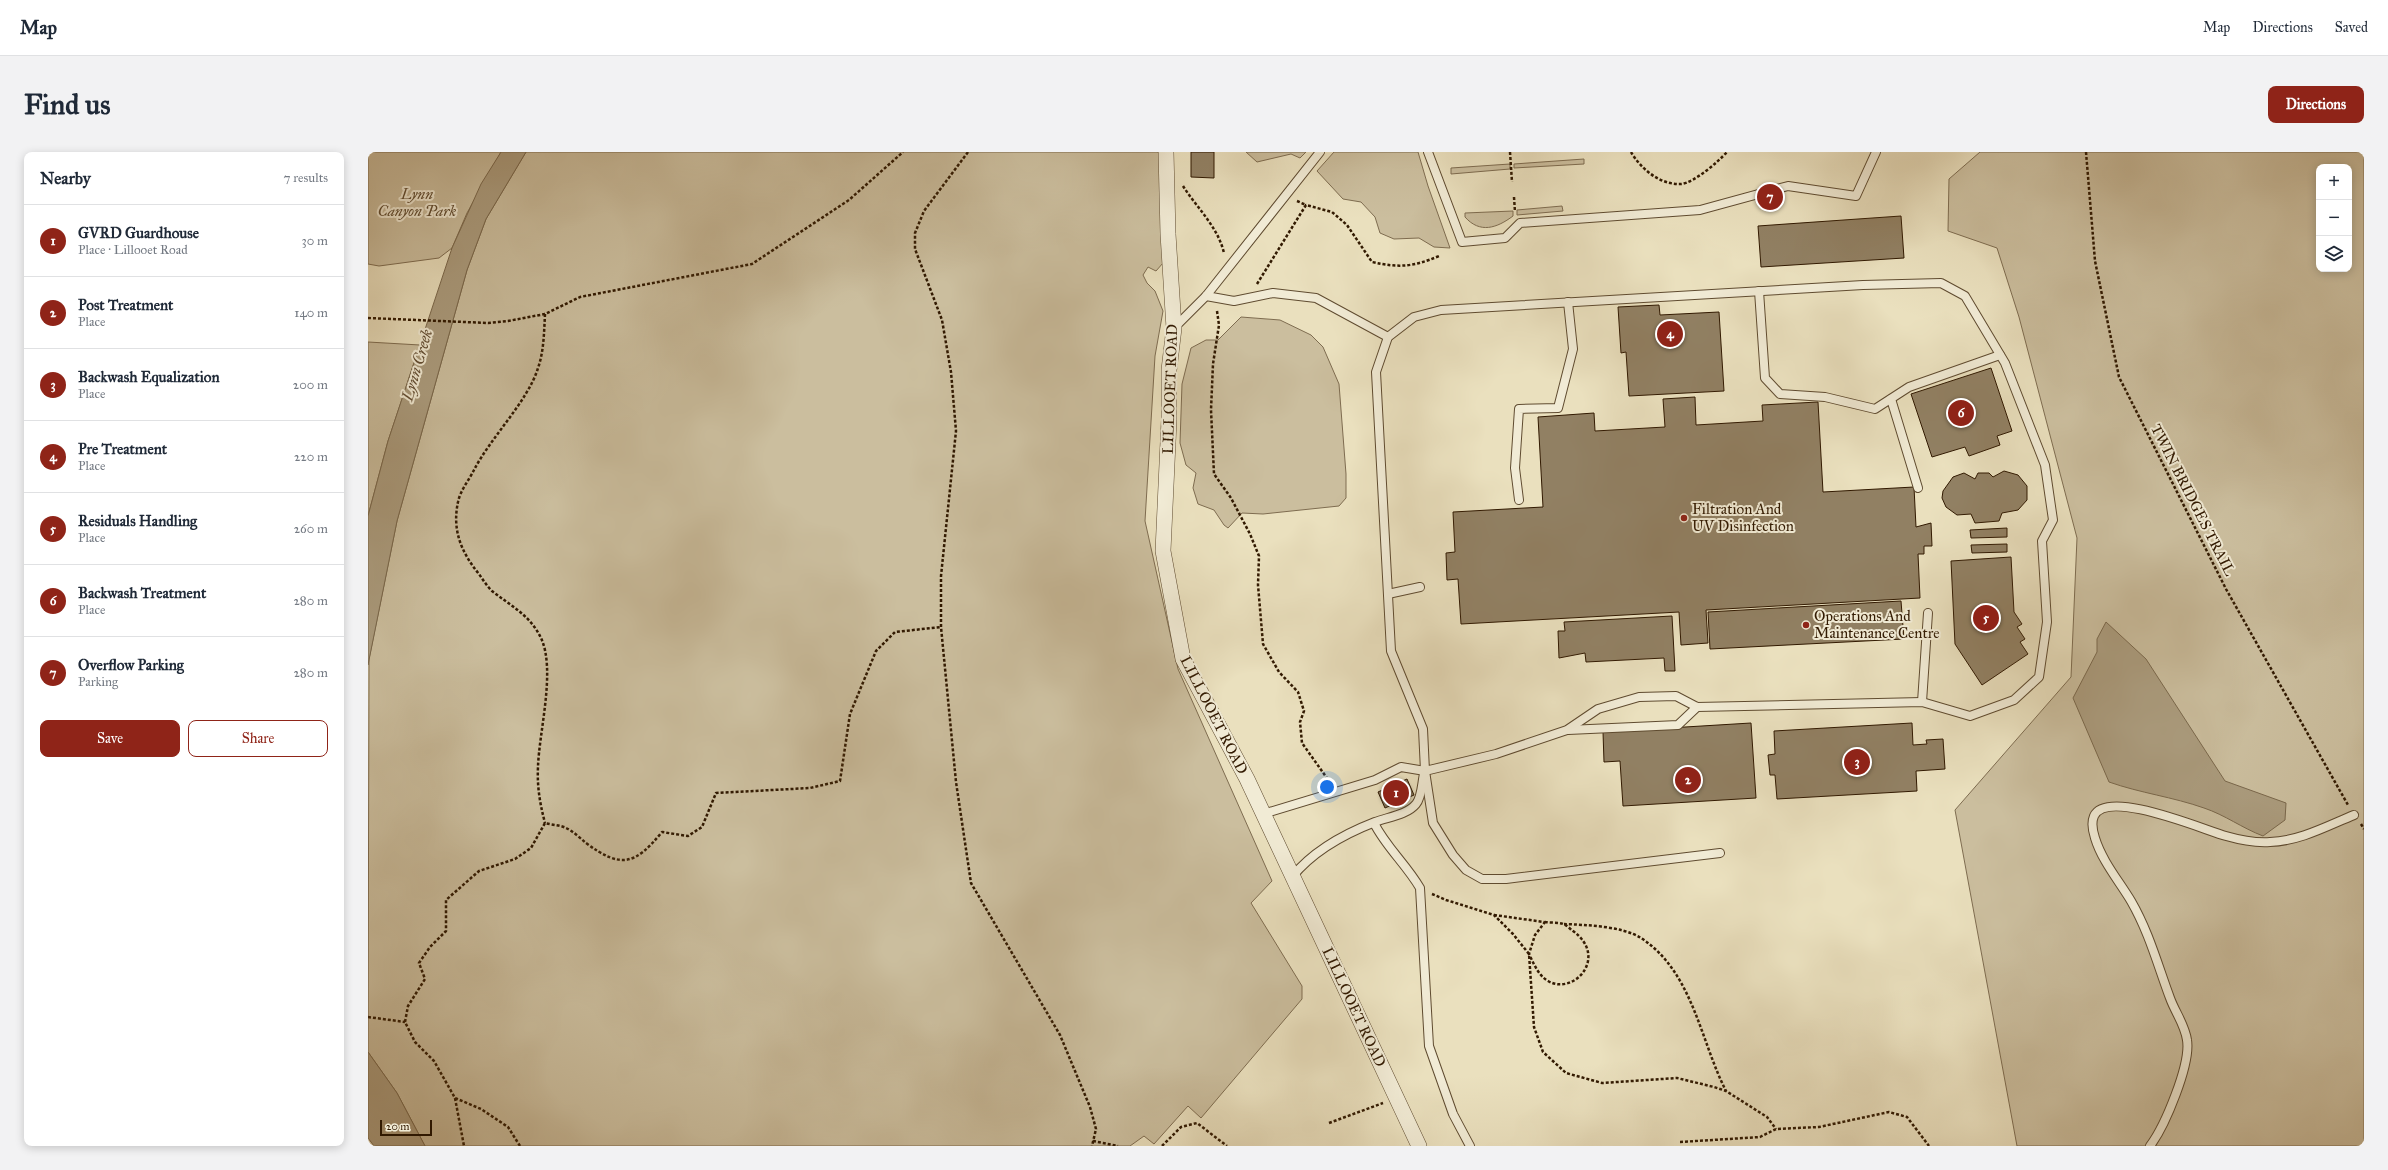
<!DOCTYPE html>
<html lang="en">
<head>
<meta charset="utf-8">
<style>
	:root { --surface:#fff; --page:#f2f2f3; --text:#1f2937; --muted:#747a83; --line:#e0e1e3; --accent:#8f2418 }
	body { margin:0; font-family:"IM FELL Great Primer",serif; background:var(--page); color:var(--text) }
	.controls { position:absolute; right:12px; top:12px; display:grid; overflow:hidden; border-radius:8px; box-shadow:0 2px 10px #0003 }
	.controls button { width:36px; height:36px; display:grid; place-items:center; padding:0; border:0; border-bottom:1px solid var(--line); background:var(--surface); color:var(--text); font:20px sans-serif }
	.scale { position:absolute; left:12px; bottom:10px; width:52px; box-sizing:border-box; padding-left:4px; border:2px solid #311901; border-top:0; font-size:11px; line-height:14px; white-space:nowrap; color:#311901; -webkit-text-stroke:3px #f1ebd5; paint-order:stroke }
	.you { position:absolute; left:959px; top:635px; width:14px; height:14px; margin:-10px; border:3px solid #fff; border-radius:50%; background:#1a73e8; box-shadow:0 0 0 6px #1a73e833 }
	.badge { display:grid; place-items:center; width:26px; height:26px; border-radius:50%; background:var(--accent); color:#fff; font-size:13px; font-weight:700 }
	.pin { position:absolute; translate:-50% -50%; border:2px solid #fff; box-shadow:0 1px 4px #0006 }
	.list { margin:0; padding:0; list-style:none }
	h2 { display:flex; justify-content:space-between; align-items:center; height:52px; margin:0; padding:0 16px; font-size:17px }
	h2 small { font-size:13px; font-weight:400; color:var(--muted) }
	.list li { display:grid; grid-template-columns:26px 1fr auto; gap:12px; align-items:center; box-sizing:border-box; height:72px; padding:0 16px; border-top:1px solid var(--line) }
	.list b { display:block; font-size:15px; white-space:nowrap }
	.list p { margin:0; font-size:13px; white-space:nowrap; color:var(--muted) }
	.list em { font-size:13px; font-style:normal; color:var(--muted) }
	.actions { display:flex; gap:8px; padding:12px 16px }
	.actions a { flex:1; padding:9px 0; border:1px solid var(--accent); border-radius:8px; text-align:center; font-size:14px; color:var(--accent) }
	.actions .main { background:var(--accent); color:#fff }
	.icon { flex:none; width:22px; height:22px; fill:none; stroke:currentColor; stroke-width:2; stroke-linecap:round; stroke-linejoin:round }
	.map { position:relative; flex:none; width:1996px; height:994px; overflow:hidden; border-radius:8px }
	header { display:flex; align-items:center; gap:24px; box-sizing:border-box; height:56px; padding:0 20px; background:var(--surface); border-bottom:1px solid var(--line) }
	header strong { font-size:19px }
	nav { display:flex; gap:22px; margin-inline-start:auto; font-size:14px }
	.intro { display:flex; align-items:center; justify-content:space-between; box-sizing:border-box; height:96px; padding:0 24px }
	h1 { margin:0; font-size:28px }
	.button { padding:10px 18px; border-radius:8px; background:var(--accent); color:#fff; font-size:14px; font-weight:700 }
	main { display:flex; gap:24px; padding:0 24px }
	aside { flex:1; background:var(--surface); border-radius:8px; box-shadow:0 2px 10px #0003 }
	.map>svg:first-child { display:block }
	.green { fill:#cbbe9e; stroke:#7e6c50; fill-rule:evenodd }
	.water { fill:#ab9c7e; stroke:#7a684c }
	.building { fill:#918063; stroke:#311901 }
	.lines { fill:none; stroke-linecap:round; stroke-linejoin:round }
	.service-casing { stroke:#5f4b30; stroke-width:10 }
	.minor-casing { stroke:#5f4b30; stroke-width:16 }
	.path { stroke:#311901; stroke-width:2.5; stroke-dasharray:3 2; stroke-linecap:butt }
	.service { stroke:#f1ebd5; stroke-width:8 }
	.minor { stroke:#f1ebd5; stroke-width:15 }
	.poi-dot { fill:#8f2418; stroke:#f1ebd5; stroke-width:1.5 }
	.labels { text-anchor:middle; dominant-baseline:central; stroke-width:4; stroke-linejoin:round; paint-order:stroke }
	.park-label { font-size:15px; font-style:italic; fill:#5f4b30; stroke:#f1ebd5 }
	.street-label { font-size:15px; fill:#311901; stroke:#f1ebd5 }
	.poi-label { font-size:15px; fill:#311901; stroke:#f1ebd5; text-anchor:start }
	.water-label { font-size:16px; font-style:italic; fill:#624d33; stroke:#f1ebd5 }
</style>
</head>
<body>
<header>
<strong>Map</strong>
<nav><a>Map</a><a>Directions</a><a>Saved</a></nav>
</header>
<div class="intro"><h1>Find us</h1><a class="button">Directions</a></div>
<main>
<aside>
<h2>Nearby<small>7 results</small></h2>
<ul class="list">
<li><span class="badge">1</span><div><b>GVRD Guardhouse</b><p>Place · Lillooet Road</p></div><em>30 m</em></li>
<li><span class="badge">2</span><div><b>Post Treatment</b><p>Place</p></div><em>140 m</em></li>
<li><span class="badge">3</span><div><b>Backwash Equalization</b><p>Place</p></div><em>200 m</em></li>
<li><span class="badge">4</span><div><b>Pre Treatment</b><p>Place</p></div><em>220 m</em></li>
<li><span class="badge">5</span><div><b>Residuals Handling</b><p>Place</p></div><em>260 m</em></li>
<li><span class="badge">6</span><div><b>Backwash Treatment</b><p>Place</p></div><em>280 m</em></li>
<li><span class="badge">7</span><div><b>Overflow Parking</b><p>Parking</p></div><em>280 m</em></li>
</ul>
<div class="actions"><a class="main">Save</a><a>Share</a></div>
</aside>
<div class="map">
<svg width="1996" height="994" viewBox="0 0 1996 994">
	<rect width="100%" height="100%" fill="#eae0be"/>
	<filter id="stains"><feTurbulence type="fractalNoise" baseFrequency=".005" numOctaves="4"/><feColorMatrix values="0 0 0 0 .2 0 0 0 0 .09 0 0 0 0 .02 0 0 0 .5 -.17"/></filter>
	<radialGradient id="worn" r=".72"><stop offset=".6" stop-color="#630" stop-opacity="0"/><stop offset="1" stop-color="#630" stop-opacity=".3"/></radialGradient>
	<g class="green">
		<polygon points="0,0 133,0 99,61 84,96 71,106 11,114 0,112"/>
		<polygon points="158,0 790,0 792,6 795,111 788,119 780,115 775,123 779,131 787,139 795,159 787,204 777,369 810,517 904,729 883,751 934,834 934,847 833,966 820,954 786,992 776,984 762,994 57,994 29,941 0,900 1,507 29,369 99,118 118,67"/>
		<polygon points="878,0 938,0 932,6 923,2 889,10"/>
		<polygon points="966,0 1050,0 1060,34 1082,96 1066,95 1051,86 1026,87 1012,81 1007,65 993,50 975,47 949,19"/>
		<path d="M1612 0H1996V994H1649L1587 658 1703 525 1709 386 1651 165 1629 96 1580 79 1581 27ZM1951 15H1981V117H1951Z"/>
		<polygon points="1216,7 1216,12 1146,16 1146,12"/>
		<polygon points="1142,12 1142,17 1083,22 1083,16"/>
		<polygon points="1194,54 1195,59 1149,63 1149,58"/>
		<path d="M1145 59V64C1129 76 1112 82 1097 65V61Z"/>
		<polygon points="873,165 912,168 943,183 955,195 971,232 978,322 978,346 971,354 895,362 874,361 860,376 856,373 846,358 830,352 825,336 828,321 818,313 812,291 814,232 823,196 838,188 850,188"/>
		<polygon points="0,190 52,193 20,289 0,364"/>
	</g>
	<g class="water">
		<polygon points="133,0 158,0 118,67 99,118 29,369 0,513 0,364 20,289 84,96 113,32"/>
		<path d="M1738 470 1778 507 1857 629 1918 651 1917 668 1895 684C1874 676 1857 663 1836 656 1805 645 1772 641 1741 630L1705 546 1729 500V487Z"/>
		<polygon points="0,900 29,941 57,994 6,994 0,986"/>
	</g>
	<g class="building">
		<polygon points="823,0 846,0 846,26 823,25"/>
		<polygon points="1533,64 1536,106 1393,115 1390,74"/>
		<polygon points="1291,153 1292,163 1351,160 1356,239 1261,244 1258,200 1253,201 1250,155"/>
		<polygon points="1623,216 1644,279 1629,284 1632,293 1601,304 1597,295 1564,305 1543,242"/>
		<polygon points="1327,245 1328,273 1395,269 1394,253 1450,250 1455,340 1546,335 1548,375 1563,371 1564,394 1556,394 1556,402 1550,402 1552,446 1338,458 1340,491 1313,493 1311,460 1093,472 1090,427 1079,428 1078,401 1087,400 1085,360 1175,355 1170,265 1226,261 1227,279 1297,275 1295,247"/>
		<polygon points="1636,319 1650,323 1659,334 1659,348 1650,358 1634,361 1631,369 1607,371 1603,362 1589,363 1578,355 1574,346 1575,339 1585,325 1596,321 1607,327 1610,321 1621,321 1625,325"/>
		<polygon points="1639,376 1639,385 1603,386 1602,378"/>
		<polygon points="1639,392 1639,400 1604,401 1603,393"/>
		<polygon points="1643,405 1646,460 1654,472 1649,475 1657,487 1652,490 1660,502 1614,533 1587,492 1583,409"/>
		<polygon points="1533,449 1536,487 1342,497 1340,460"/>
		<polygon points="1304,464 1307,519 1297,519 1296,506 1218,510 1217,501 1191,506 1190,479 1197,479 1196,470"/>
		<polygon points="1383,571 1388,646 1255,654 1252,609 1236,610 1235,580"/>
		<polygon points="1544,571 1545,593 1559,592 1558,588 1575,587 1577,617 1548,619 1549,639 1409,647 1407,623 1402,623 1400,603 1407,602 1406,579"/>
		<polygon points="1039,627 1046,643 1017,656 1010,640"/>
	</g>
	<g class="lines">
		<defs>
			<g id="service">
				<polyline points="1060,0 1094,90 1137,86 1152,71 1332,58 1420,34 1488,44 1508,0"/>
				<polyline points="1391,139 1397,226 1412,242 1457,245 1507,257 1541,235 1632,203"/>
				<polyline points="838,144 866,149 905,141 948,146 1020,185"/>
				<polyline points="806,176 838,144 952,0"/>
				<polyline points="1523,247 1550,336"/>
				<polyline points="1151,348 1147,316 1151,257 1190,256 1205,197 1200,150"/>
				<polyline points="1020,442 1052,435"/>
				<polyline points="1554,550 1560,461"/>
				<polyline points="1200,578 1310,573 1329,555"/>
				<polyline points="895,662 1007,628 1033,615 1057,619 1128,602 1199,578 1230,557 1271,545 1308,544 1329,555 1554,550 1602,564 1646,548 1671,525 1679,470 1674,389 1685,368 1677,313 1637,211 1597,144 1573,131 1495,133 1073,158 1046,165 1020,185 1008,220 1023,499 1055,577 1057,619 1065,671 1085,703 1098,718 1114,727 1138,727 1352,701"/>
				<path d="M1006 671C1018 695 1038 712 1052 736L1061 894 1085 962 1102 994"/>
				<path d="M924 725C945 699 976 682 1007 670 1020 665 1039 663 1048 652 1054 645 1054 630 1056 622"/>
				<path d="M1782 994C1797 974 1823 912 1819 888 1817 873 1807 860 1802 846 1790 814 1781 780 1763 749 1751 729 1734 709 1727 686 1725 680 1723 671 1726 664 1739 636 1836 678 1858 684 1872 688 1887 691 1902 690 1932 689 1959 674 1986 663"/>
			</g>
			<polyline id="minor" points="798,0 800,82 806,176 801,218 801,268 795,399 815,507 879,627 1051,994"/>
		</defs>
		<use href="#service" class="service-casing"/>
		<use href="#minor" class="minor-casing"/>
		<g class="path">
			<polyline points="600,0 556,59 547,81 547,97 574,168 583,220 588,279 573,424 573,475 588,630 603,731 692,883 722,955 728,977 724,994"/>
			<polyline points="1142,0 1144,30"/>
			<path d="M1263 0C1273 17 1292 33 1313 32 1326 31 1351 9 1359 0"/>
			<polyline points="1718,0 1727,109 1751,225 1858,437 1980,653"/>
			<path d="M815 34C829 56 850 75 856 101"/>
			<polyline points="1146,45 1147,60"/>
			<polyline points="929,49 938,53"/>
			<path d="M889 132 938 53 964 60 979 73 1004 110C1031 116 1045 115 1071 104"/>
			<polyline points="849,159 851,173 845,212 843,258 846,322 863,346 882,382 891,404 890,433 895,492 911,520 930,540 936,559 932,570 934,591 961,629"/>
			<path d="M177 162C176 180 176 199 170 216 160 249 123 285 106 318 101 328 92 339 90 350 84 378 93 400 111 422 115 428 119 434 124 439 143 454 162 463 173 486 188 518 171 580 170 615 169 635 172 652 177 671"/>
			<polyline points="0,166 120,171 140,169 177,162 212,145 384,112 481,48 535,0"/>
			<polyline points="1993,672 1996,677"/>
			<polyline points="1064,742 1078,748 1126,763 1145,782 1161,802 1166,875 1175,900 1198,921 1234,931 1309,926 1346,935 1358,939 1399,965 1408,977"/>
			<polyline points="1126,763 1176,770"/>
			<path d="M1177 770C1182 771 1190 770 1195 772 1199 773 1202 777 1205 779 1241 805 1206 844 1180 829 1170 823 1166 812 1161 802L1167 783Z"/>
			<path d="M1196 772C1218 773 1254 774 1273 786 1325 820 1332 888 1358 939"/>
			<polyline points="0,865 37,870"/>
			<polyline points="87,946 96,994"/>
			<polyline points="961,971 1015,951"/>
			<polyline points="725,989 750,994"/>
			<polyline points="1312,990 1392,985 1408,977 1451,975 1521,960 1539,965 1561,994"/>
			<path d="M152 994 140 975 113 957 87 946 66 909 47 890 37 870 40 854 57 827 51 811 62 795 78 779V748L111 719 147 707 163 696 177 671C184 673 192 673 198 676 205 679 212 686 218 691 253 717 267 713 294 680L320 684 334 675 348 641 442 636 472 629 482 562 508 499 527 480 573 475"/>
			<polyline points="794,994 813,975 829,971 859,994"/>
		</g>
		<use href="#service" class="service"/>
		<use href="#minor" class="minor"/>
	</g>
	<g class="poi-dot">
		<circle cx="1316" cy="366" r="4"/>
		<circle cx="1438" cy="473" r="4"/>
	</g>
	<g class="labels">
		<g class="park-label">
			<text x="49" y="42">Lynn<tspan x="49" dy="17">Canyon Park</tspan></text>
		</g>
		<g class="street-label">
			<text transform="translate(802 237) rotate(-88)">LILLOOET ROAD</text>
			<text transform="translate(1825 348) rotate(63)">TWIN BRIDGES TRAIL</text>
			<text transform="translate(846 563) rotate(63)">LILLOOET ROAD</text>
			<text transform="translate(986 855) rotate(65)">LILLOOET ROAD</text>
		</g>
		<g class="poi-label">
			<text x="1324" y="357">Filtration And<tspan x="1324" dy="17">UV Disinfection</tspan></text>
			<text x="1446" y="464">Operations And<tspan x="1446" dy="17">Maintenance Centre</tspan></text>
		</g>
		<g class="water-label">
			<text transform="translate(49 213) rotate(-74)">Lynn Creek</text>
		</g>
	</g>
	<rect width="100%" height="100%" filter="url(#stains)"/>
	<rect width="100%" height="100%" fill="url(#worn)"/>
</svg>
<div class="controls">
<button>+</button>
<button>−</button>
<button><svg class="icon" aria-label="layers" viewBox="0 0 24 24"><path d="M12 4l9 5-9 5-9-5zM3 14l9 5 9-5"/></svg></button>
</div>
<div class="scale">20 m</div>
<div class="you"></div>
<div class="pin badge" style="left:1028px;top:641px">1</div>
<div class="pin badge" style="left:1320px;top:628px">2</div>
<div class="pin badge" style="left:1489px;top:610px">3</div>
<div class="pin badge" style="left:1302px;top:182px">4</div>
<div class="pin badge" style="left:1618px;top:466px">5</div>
<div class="pin badge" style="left:1593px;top:261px">6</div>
<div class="pin badge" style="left:1402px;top:45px">7</div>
</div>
</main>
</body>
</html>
